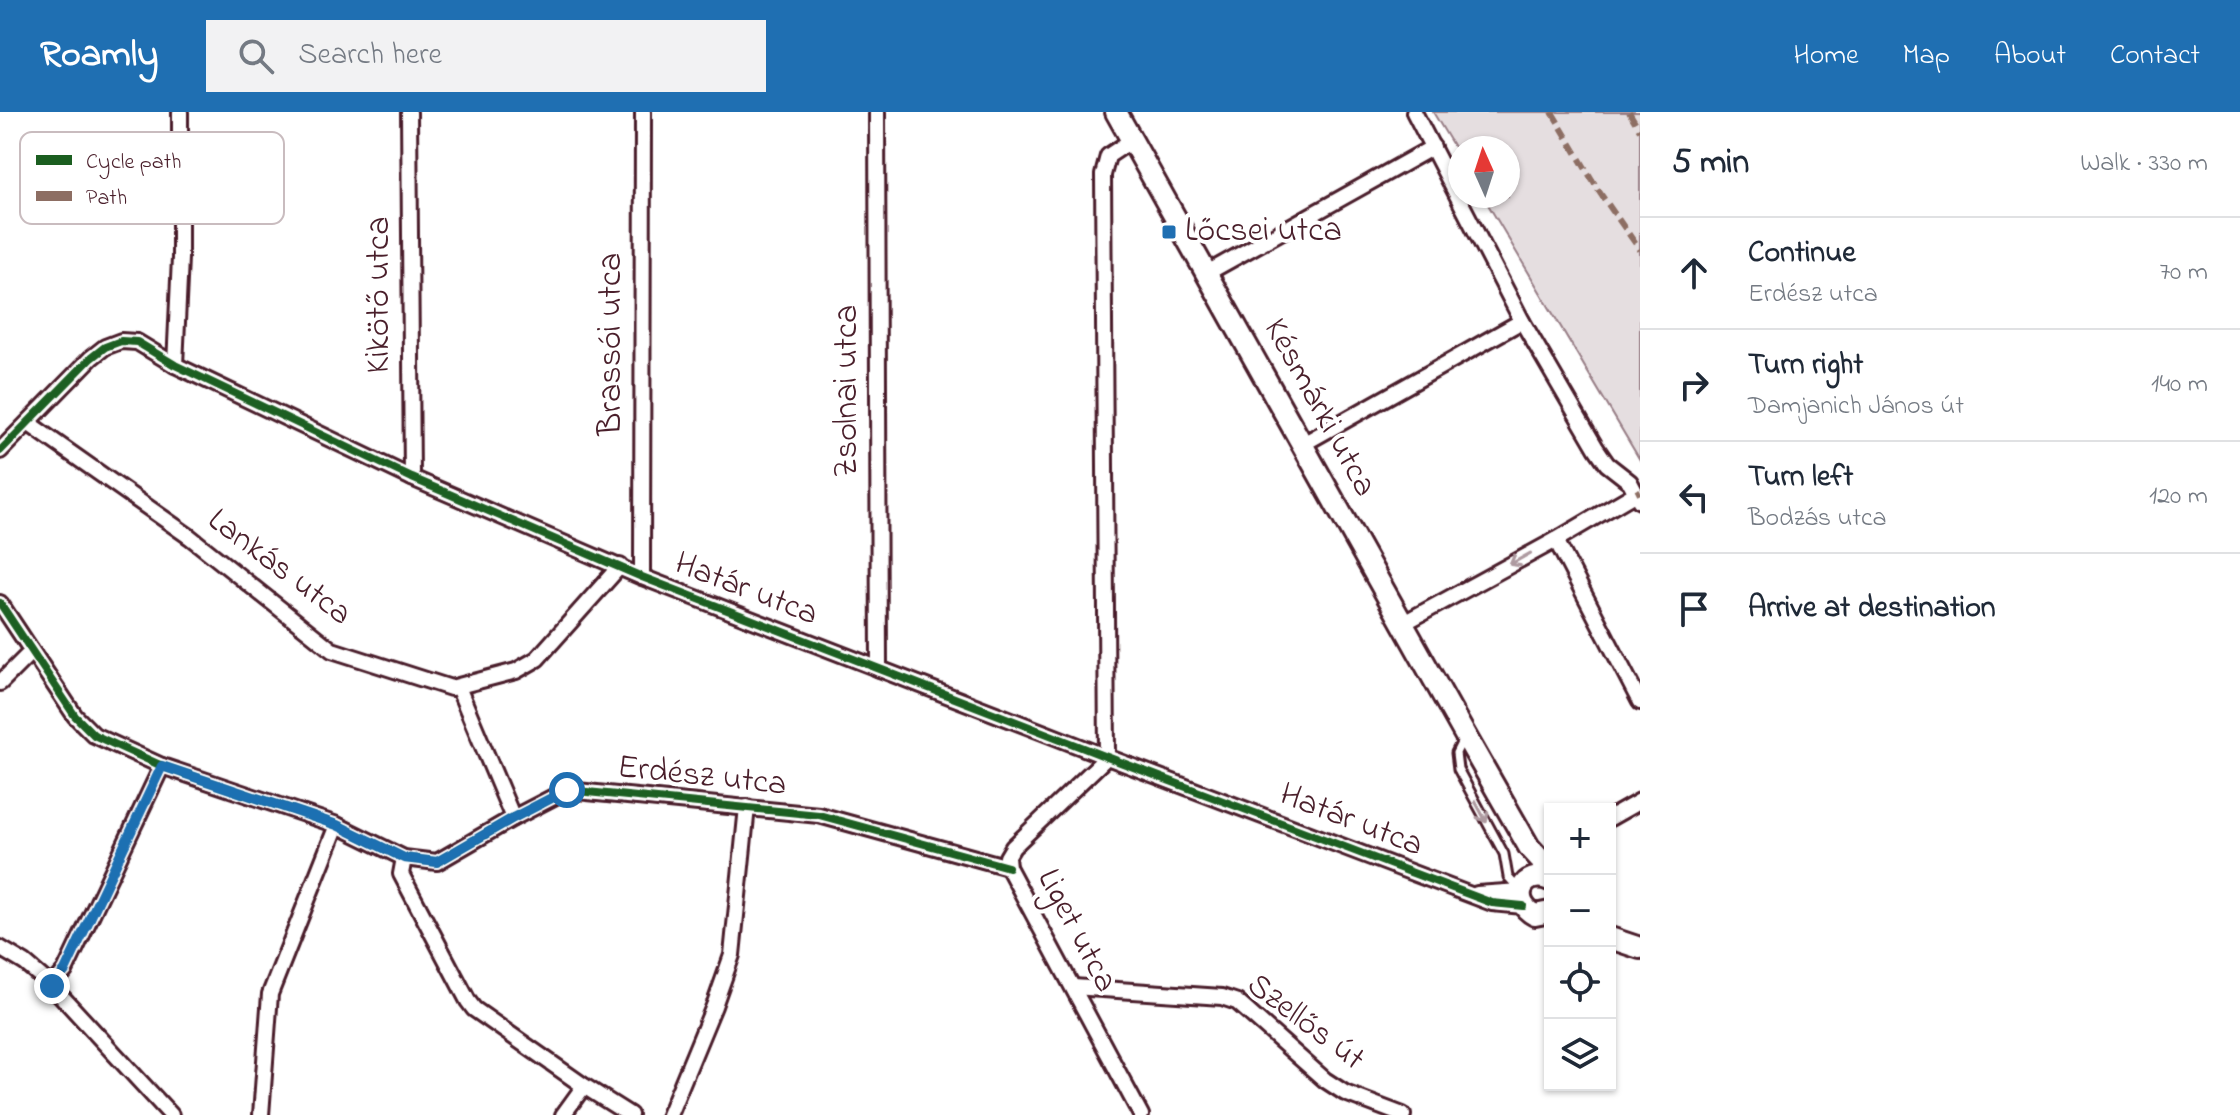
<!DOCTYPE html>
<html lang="en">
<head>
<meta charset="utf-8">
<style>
	:root { --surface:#fff; --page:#f2f2f3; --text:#1f2937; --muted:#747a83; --line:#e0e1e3; --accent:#1f6fb2 }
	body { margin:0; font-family:"Indie Flower",sans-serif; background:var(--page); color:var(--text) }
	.controls { position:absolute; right:24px; bottom:24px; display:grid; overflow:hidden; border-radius:0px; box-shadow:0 2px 6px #0004 }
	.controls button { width:72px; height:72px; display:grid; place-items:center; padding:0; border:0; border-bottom:2px solid var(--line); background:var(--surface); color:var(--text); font:40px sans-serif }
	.compass { position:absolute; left:1448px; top:24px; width:72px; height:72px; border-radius:50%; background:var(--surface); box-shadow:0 2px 6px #0004; rotate:357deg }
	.stop { position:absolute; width:24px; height:24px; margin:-18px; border:6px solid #1f6fb2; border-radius:50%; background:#fff }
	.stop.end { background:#1f6fb2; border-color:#fff; box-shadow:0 2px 8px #0008 }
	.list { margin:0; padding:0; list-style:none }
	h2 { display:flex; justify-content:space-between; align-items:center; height:104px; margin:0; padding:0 32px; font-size:34px }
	h2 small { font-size:26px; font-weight:400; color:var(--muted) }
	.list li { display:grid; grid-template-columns:52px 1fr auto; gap:24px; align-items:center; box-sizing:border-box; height:112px; padding:0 32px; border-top:2px solid var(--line) }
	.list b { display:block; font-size:30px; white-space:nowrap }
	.list p { margin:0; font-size:26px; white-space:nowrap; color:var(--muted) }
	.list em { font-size:26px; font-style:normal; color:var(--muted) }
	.icon { flex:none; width:44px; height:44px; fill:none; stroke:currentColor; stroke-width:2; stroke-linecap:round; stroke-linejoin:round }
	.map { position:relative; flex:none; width:1640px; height:1003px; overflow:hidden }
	header { display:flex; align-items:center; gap:48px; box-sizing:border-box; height:112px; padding:0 40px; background:var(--accent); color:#fff }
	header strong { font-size:38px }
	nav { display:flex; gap:44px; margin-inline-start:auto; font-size:28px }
	.search { width:560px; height:72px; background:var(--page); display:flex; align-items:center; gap:20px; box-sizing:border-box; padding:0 28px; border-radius:0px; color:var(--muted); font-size:30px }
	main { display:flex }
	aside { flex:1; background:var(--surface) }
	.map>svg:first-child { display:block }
	.green { fill:#e5dee0; stroke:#987e86; stroke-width:2 }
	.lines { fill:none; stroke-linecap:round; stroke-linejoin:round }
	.lane-casing { stroke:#4a1f2b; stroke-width:13 }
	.street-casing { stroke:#4a1f2b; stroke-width:20 }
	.secondary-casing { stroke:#4a1f2b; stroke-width:26 }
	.lane { stroke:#fff; stroke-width:7 }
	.street { stroke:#fff; stroke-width:14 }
	.secondary { stroke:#fff; stroke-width:20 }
	.quiet { stroke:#8d6e63; stroke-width:6; stroke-dasharray:12 6; stroke-linecap:butt }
	.cycleway-casing { stroke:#fff; stroke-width:13 }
	.cycleway { stroke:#1b5e20; stroke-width:8 }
	.oneway { stroke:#ae9aa0 }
	.route { stroke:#1f6fb2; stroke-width:10 }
	.poi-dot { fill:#1f6fb2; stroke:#fff; stroke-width:3 }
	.labels { text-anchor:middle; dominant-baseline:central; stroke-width:8; stroke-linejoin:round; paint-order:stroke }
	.poi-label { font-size:34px; fill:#4a1f2b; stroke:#fff; text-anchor:start }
	.street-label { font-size:34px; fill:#4a1f2b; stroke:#fff }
	.key { fill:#fff; stroke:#c9bcbf; stroke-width:2 }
	.key-label { font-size:22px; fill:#4a1f2b }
</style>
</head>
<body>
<header>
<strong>Roamly</strong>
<div class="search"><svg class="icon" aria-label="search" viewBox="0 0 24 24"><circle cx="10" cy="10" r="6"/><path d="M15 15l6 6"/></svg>Search here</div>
<nav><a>Home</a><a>Map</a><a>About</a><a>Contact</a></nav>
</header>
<main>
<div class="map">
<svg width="1640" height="1003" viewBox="0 0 1640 1003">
	<rect width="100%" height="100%" fill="#fff"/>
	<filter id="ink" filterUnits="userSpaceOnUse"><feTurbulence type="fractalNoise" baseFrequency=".0125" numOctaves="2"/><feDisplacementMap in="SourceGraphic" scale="16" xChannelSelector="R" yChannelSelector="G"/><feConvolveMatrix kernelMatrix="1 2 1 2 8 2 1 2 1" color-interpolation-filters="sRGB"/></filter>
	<g filter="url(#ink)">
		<polygon class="green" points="1433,0 1640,0 1640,348 1483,84 1508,84 1508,36 1460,36 1460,45"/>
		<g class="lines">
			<defs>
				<polyline id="lane" points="1464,625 1456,641 1458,657 1504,742 1508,765 1518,776"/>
				<g id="street">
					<polyline points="409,0 412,366"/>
					<polyline points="877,0 879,557"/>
					<polyline points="1414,0 1522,209 1596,336 1607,352 1630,370 1640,389"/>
					<polyline points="1132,28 1108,44 1103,63 1107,645 1013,735 1007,745 1008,755 1141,1003"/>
					<polyline points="1207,161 1433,35"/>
					<polyline points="175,253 180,146 180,0"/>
					<polyline points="28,311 190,425 332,538 451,576 516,559 537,547 620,454"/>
					<polyline points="1303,332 1522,209"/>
					<polyline points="0,339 91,246 105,235 121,229 137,230 175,253 412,366 642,465 1107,645 1492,791 1523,794"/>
					<polyline points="1556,428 1640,590"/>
					<polyline points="642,465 643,0"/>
					<polyline points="0,491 75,604 94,623 162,654 337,713 404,746 437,750 513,706 567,678 819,703 1008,755"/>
					<polyline points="1402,512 1556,428 1636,381"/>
					<polyline points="0,571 31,540"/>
					<polyline points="458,575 513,706"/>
					<polyline points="1610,706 1640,689"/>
					<polyline points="404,746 401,762 468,889 474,897 584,974 630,1003"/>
					<polyline points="1477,782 1520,779"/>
					<polyline points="0,836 25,851 52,874 171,1003"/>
					<polyline points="52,874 65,859 162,654"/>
					<polyline points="1073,875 1222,885 1237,890 1325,968 1345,981 1403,1003"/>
					<polyline points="261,1003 270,882 337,713"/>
					<polyline points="563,1003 584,974"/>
					<polyline points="669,1003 714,894 732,843 747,695"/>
				</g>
				<g id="secondary">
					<polyline points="1116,0 1465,623 1529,735 1540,747 1549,767"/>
					<path d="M1550 768C1523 756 1508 789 1535 803L1550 800"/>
					<polyline points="1610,826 1640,836"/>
				</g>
			</defs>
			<use href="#lane" class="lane-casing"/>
			<use href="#street" class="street-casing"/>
			<use href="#secondary" class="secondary-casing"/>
			<use href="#lane" class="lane"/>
			<use href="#street" class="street"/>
			<use href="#secondary" class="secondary"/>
			<g class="quiet">
				<polyline points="1552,0 1600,81 1640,138"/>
				<polyline points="1629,0 1640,18"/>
				<polyline points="1636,381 1640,379"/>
			</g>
			<defs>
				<g id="cycleway">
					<polyline points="0,339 91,246 105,235 121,229 137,230 175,253 412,366 642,465 1107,645 1492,791 1523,794"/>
					<polyline points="0,491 75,604 94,623 162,654 337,713 404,746 437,750 513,706 567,678 819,703 1008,755"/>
				</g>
			</defs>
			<use href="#cycleway" class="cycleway-casing"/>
			<use href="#cycleway" class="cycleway"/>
		</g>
		<defs><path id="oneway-shaft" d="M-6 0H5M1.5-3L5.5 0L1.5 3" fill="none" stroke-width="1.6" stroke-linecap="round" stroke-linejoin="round" transform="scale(2)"/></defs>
		<g class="oneway">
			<use href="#oneway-shaft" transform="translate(1520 447) rotate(151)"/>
			<use href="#oneway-shaft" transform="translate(1481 700) rotate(62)"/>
		</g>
	</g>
	<g class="lines" filter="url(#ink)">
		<polyline class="route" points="52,874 65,859 162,654 337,713 404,746 437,750 513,706 567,678"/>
	</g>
	<rect class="poi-dot" x="1161" y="112" width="16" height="16" rx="4"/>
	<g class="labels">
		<g class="poi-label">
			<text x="1185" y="120">Lőcsei utca</text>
		</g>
		<g class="street-label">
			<text transform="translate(380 183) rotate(-90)">Kikötő utca</text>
			<text transform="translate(612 232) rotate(-90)">Brassói utca</text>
			<text transform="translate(848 279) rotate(-90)">Zsolnai utca</text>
			<text transform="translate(1319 296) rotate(61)">Késmárki utca</text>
			<text transform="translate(279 456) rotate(37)">Lankás utca</text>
			<text transform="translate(746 478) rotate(21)">Határ utca</text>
			<text transform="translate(702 665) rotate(6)">Erdész utca</text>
			<text transform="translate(1351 709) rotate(21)">Határ utca</text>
			<text transform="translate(1076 819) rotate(62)">Liget utca</text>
			<text transform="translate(1305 911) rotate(37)">Szellős út</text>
		</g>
	</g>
	<rect x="20" y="20" width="264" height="92" rx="12" class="key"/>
	<rect x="36" y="43" width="36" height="10" fill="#1b5e20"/>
	<rect x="36" y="79" width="36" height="10" fill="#8d6e63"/>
	<g class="key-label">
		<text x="86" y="56">Cycle path</text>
		<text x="86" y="92">Path</text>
	</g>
</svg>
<div class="controls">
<button>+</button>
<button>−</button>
<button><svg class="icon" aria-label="locate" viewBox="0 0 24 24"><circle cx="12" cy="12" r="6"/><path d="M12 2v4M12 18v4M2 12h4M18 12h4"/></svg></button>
<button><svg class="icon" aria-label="layers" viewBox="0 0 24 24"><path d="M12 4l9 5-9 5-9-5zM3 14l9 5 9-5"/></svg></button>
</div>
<svg class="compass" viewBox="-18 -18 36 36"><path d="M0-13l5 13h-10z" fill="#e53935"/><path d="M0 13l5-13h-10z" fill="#747a83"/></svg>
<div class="stop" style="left:567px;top:678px"></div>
<div class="stop end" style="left:52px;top:874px"></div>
</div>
<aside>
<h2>5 min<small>Walk · 330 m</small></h2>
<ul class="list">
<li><svg class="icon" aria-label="ahead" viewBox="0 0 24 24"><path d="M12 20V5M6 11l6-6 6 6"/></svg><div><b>Continue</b><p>Erdész utca</p></div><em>70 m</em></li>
<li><svg class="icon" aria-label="right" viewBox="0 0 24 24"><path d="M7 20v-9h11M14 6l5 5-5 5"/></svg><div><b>Turn right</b><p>Damjanich János út</p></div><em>140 m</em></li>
<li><svg class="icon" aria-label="left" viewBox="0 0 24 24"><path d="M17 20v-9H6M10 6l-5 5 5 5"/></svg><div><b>Turn left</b><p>Bodzás utca</p></div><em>120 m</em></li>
<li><svg class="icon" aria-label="arrive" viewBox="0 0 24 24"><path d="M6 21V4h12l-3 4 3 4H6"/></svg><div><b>Arrive at destination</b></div></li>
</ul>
</aside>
</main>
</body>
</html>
